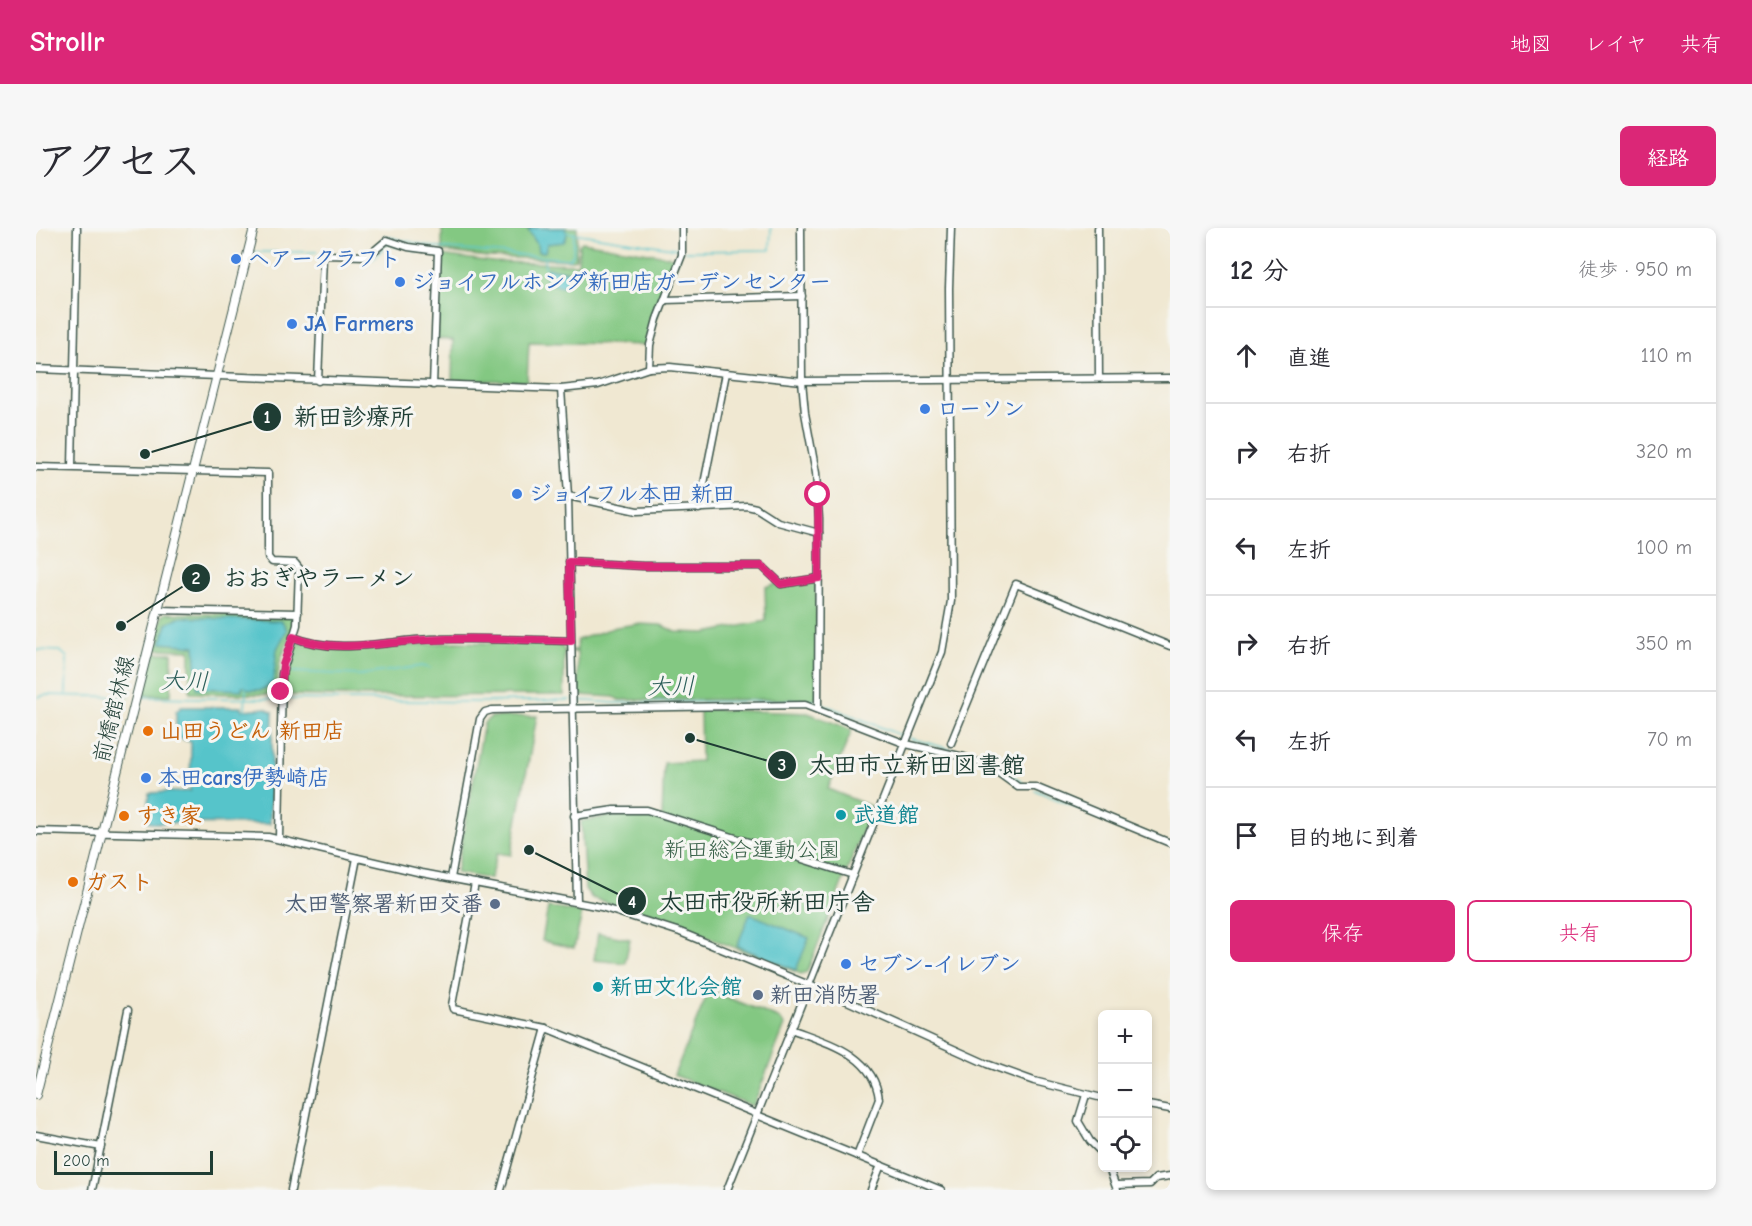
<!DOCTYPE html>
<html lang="ja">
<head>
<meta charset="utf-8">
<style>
	:root { --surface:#fff; --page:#f7f7f7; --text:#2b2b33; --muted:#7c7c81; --line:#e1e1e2; --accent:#db2777 }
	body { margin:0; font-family:"Comic Neue","Klee One",sans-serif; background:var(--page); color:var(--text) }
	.controls { position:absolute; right:18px; bottom:18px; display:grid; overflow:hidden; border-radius:9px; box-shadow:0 3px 9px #0003 }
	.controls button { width:54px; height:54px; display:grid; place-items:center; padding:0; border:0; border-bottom:2px solid var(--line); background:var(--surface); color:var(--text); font:30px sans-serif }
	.scale { position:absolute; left:18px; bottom:15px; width:159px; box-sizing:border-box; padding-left:6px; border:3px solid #1f3d34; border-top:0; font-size:16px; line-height:21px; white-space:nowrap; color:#1f3d34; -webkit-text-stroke:4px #f6f6f2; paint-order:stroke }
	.stop { position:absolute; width:18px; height:18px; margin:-14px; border:4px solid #db2777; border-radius:50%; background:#fff }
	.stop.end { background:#db2777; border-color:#fff; box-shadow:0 2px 6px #0008 }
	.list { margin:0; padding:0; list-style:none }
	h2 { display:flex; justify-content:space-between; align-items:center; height:78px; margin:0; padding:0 24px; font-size:26px }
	h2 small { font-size:20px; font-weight:400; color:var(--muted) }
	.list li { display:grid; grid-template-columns:39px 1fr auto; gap:18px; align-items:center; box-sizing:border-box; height:96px; padding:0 24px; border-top:2px solid var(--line) }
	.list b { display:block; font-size:22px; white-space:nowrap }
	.list em { font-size:20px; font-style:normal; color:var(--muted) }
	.actions { display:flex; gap:12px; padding:18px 24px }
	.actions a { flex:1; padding:14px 0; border:2px solid var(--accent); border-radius:9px; text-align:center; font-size:21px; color:var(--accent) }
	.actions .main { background:var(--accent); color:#fff }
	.icon { flex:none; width:33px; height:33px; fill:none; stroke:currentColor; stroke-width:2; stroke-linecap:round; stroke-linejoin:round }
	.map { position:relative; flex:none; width:1134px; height:962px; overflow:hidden; border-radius:9px }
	header { display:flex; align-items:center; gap:36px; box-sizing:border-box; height:84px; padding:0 30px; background:var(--accent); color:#fff }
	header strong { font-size:28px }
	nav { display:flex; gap:33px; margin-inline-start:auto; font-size:21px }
	.intro { display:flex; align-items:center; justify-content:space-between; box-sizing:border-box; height:144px; padding:0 36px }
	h1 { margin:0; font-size:42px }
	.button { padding:15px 27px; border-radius:9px; background:var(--accent); color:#fff; font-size:21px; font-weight:700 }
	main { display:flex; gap:36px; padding:0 36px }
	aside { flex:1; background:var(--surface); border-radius:9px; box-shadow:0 3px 9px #0003 }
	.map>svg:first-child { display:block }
	.green { fill:#83c882; stroke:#51825b; stroke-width:1.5 }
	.water { fill:#56c4ca; stroke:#3a807f; stroke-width:1.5 }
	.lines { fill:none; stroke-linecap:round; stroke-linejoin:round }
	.stream { stroke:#56c4ca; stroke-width:1.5 }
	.minor-casing { stroke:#3e574c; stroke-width:9 }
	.major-casing { stroke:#3e574c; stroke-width:10 }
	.minor { stroke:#fff; stroke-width:6 }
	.major { stroke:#fff; stroke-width:8 }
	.route { stroke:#db2777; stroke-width:8 }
	.shop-dot { fill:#3f7fe0; stroke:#f6f6f2; stroke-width:2 }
	.food-dot { fill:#e8710a; stroke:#f6f6f2; stroke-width:2 }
	.culture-dot { fill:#0f9aa8; stroke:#f6f6f2; stroke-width:2 }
	.service-dot { fill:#5c6f8a; stroke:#f6f6f2; stroke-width:2 }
	.labels { text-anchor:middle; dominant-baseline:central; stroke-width:6; stroke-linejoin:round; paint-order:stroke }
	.shop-label { font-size:22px; font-weight:bold; fill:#366cbe; stroke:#f6f6f2; text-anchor:start }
	.street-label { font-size:22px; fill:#1f3d34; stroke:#f6f6f2 }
	.food-label { font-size:22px; font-weight:bold; fill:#c56008; stroke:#f6f6f2; text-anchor:start }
	.culture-label { font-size:22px; font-weight:bold; fill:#0d838f; stroke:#f6f6f2; text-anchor:start }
	.park-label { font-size:22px; fill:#386048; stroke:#f6f6f2 }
	.service-label { font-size:22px; font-weight:bold; fill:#4e5e75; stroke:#f6f6f2; text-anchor:end }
	.water-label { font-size:24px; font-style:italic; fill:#2d5f5a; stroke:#f6f6f2 }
	.leader { fill:none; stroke:#1f3d34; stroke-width:2 }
	.callout-dot { fill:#1f3d34; stroke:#f6f6f2; stroke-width:2 }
	.mark-label { font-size:18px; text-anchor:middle; font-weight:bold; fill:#fff }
	.callout-label { font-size:24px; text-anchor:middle; font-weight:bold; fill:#1f3d34; stroke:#f6f6f2; stroke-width:6; stroke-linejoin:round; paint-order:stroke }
</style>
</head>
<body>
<header>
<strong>Strollr</strong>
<nav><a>地図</a><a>レイヤ</a><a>共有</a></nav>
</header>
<div class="intro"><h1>アクセス</h1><a class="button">経路</a></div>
<main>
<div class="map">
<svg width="1134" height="962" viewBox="0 0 1134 962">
	<rect width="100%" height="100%" fill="#f6f6f2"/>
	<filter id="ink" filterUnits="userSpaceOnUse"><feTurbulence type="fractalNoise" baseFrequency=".0167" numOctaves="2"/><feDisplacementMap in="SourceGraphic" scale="12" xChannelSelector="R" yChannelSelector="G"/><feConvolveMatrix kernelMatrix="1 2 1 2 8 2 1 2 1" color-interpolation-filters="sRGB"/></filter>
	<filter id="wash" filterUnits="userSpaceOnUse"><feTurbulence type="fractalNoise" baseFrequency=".008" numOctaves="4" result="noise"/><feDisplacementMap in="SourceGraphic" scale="24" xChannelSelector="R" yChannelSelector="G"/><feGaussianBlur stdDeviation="1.35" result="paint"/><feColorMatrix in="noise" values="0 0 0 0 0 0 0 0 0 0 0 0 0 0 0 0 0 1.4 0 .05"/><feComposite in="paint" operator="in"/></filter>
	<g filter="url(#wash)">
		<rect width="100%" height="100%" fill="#f0e8d2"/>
		<g class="green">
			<polygon points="406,0 541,0 540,30 537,32 451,29 406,23"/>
			<polygon points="546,14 643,30 630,56 612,117 493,114 491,153 416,152 417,112 401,111 405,27 457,34 542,36 543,17"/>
			<path d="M777 353 780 357 782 471 583 472 578 469 543 467 541 424H528V467L299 468 154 465V422L118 421 127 387 130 385 256 388C263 400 247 420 244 434 242 443 242 453 241 463L248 464C250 449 248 425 262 415L311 422 420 414 524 417 528 422H541V412L580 399 601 396 625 397 640 404 670 405 730 393 729 359 741 355Z"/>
			<polygon points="118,425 136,425 135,467 107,467"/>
			<path d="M664 481 772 485 816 502 792 561 836 579 771 744 765 746 619 688 556 670 549 661 545 593C573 588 598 583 626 590L628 535 665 533Z"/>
			<polygon points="501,488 475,627 461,625 454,651 420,645 448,495 455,489"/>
			<polygon points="512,679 546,685 538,720 506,713"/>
			<polygon points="562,705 594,711 589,735 558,732"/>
			<polygon points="673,762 742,790 749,797 717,878 638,847"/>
		</g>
		<g class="water">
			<polygon points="497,0 529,0 531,7 528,14 511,16 509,24 502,24 501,16 492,2"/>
			<polygon points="511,40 542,45 526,59 509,54"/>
			<polygon points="142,389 246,393 251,402 241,421 237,455 226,462 213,462 210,459 206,459 206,462 161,460 159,418 125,415 131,396"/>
			<polygon points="145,479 206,479 207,482 230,480 237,484 234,596 115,595 110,592 113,565 154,563 155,514 140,509 140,484"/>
			<polygon points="714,686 773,710 760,742 701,718"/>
		</g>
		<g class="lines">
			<g class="stream">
				<polyline points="530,4 643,21"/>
				<polyline points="348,8 402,20 533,31 537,27 538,6"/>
				<polyline points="376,22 383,24"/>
				<polyline points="649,23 734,22 735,0"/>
				<polyline points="217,24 281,24"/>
				<polyline points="332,31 337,31 351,16 362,19"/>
				<polyline points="508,31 510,44"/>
				<polyline points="0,422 24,423 31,429 30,467"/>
				<polyline points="257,444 324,447 386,438 394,440"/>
				<polyline points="3,469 9,467 94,469"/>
				<polyline points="106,469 243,471"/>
				<polyline points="248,471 440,474 534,472"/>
				<polyline points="539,472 579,475 779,473"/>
				<polyline points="784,475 869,509"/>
				<polyline points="209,484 210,459"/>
				<polyline points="873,510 961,534 989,557"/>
				<polyline points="999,562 1102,605"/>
			</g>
		</g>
	</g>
	<g filter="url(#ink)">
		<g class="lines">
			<defs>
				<g id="minor">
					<polyline points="765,0 766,153 769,185 780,245 783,291 782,480"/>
					<polyline points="1062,0 1063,150"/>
					<polyline points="629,72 766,68"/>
					<polyline points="613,140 614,117 621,91 646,27 646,0"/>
					<polyline points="0,141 525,161 562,157 613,140 634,139 766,153 1134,150"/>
					<polyline points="282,153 287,29 289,27 332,28 351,12 372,19 402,23 397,157"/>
					<polyline points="525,161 532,268 541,674"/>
					<polyline points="0,239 232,245 232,329 236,334 259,335 263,340 261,397 246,446 243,611"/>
					<polyline points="36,239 41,0"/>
					<polyline points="532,268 601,283 711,278 720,280 742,294 783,305"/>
					<polyline points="663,281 690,145"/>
					<polyline points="533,334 607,338 726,338 745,356 783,350"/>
					<polyline points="122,382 262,385"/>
					<path d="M257 409C301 427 350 413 395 411 442 410 488 412 535 413"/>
					<polyline points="915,515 980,356 1134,418"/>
					<polyline points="538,588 578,582 611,582 817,647"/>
					<polyline points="0,603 232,609 386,645 565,679 644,704 800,768 951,836 998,853 1066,870"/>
					<polyline points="415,650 444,491 449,484 456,482 769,477 870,516 928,529 953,538 982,559 999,559 1134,615"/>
					<polyline points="439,655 416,777 417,781 510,800 721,886"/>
					<path d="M755 801C791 815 838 826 843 871L821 928"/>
					<polyline points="1050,867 1042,893 1054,913 1066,925"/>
					<polyline points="1112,877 1134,881"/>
					<polyline points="721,887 905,962"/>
					<polyline points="0,907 65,919"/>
					<polyline points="1073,940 1081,962"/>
					<polyline points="1081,957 1114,956 1120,950 1134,948"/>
					<polyline points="56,962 92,782"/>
					<polyline points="255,962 321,630"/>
					<polyline points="465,962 510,800"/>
					<polyline points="691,962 906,424 915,373 913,60 915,0"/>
					<polyline points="835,962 845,937"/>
				</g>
				<polyline id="major" points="0,867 218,0"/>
			</defs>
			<use href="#minor" class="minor-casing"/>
			<use href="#major" class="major-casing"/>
			<use href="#minor" class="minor"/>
			<use href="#major" class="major"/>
		</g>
	</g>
	<g class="lines" filter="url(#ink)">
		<path class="route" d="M245 464 247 437 257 409C299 426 347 414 391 412 438 409 487 412 535 413L533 334 607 338H726L745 356 783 350 782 267"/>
	</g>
	<g class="shop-dot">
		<circle cx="200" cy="31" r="6"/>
		<circle cx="364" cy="54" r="6"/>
		<circle cx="256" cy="96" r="6"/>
		<circle cx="889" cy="181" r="6"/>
		<circle cx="481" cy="266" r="6"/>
		<circle cx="110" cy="550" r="6"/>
		<circle cx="810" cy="736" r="6"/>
	</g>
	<g class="food-dot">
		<circle cx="112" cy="503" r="6"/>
		<circle cx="88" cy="588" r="6"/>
		<circle cx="37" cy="654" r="6"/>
	</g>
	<g class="culture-dot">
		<circle cx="805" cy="587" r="6"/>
		<circle cx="562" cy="759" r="6"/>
	</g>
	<g class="service-dot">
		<circle cx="459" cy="676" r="6"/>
		<circle cx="722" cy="767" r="6"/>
	</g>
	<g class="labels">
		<g class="shop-label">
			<text x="212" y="31">ヘアークラフト</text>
			<text x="376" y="54">ジョイフルホンダ新田店ガーデンセンター</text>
			<text x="268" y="96">JA Farmers</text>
			<text x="901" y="181">ローソン</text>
			<text x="493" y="266">ジョイフル本田 新田</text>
			<text x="122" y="550">本田cars伊勢崎店</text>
			<text x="822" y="736">セブン-イレブン</text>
		</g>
		<g class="street-label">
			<text transform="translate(78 481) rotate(-76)">前橋館林線</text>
		</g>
		<g class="food-label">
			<text x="124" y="503">山田うどん 新田店</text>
			<text x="100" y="588">すき家</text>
			<text x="49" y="654">ガスト</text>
		</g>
		<g class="culture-label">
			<text x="817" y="587">武道館</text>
			<text x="574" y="759">新田文化会館</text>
		</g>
		<g class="park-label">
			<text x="716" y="622">新田総合運動公園</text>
		</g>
		<g class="service-label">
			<text x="447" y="676">太田警察署新田交番</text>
			<text x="734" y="767" text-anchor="start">新田消防署</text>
		</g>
		<g class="water-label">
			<text transform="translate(149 453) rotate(1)">大川</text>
			<text transform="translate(635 458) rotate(-1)">大川</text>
		</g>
	</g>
	<path class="leader" d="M109 226L231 189M85 398L160 350M654 510L746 537M493 622L596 673"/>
	<g class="callout-dot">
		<circle cx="109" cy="226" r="6"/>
		<circle cx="85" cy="398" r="6"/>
		<circle cx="654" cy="510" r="6"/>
		<circle cx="493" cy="622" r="6"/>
		<circle cx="231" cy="189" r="15"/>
		<circle cx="160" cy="350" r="15"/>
		<circle cx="746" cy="537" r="15"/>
		<circle cx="596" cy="673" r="15"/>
	</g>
	<g class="mark-label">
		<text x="231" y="195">1</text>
		<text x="160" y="356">2</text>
		<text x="746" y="543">3</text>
		<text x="596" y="680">4</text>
	</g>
	<g class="callout-label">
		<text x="318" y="197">新田診療所</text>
		<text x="283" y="358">おおぎやラーメン</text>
		<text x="881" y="545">太田市立新田図書館</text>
		<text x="731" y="682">太田市役所新田庁舎</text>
	</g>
</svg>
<div class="controls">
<button>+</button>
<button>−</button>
<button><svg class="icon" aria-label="locate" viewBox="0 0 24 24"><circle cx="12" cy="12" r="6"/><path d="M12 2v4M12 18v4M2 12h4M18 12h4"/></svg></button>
</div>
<div class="scale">200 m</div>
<div class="stop" style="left:782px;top:267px"></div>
<div class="stop end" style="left:245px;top:464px"></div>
</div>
<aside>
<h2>12 分<small>徒歩 · 950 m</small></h2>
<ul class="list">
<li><svg class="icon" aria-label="ahead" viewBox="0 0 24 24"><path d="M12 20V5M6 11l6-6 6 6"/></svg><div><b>直進</b></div><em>110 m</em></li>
<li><svg class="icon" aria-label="right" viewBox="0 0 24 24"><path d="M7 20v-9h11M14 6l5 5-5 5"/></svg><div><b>右折</b></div><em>320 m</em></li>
<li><svg class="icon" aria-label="left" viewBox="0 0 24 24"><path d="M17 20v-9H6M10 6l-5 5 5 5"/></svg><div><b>左折</b></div><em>100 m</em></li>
<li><svg class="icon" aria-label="right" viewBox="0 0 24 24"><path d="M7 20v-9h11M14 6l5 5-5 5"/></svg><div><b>右折</b></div><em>350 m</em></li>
<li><svg class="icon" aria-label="left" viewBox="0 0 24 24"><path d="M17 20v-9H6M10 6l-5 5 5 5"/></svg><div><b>左折</b></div><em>70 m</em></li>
<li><svg class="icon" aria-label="arrive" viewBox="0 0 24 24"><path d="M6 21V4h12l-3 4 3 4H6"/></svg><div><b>目的地に到着</b></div></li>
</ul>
<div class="actions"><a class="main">保存</a><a>共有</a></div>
</aside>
</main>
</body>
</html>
